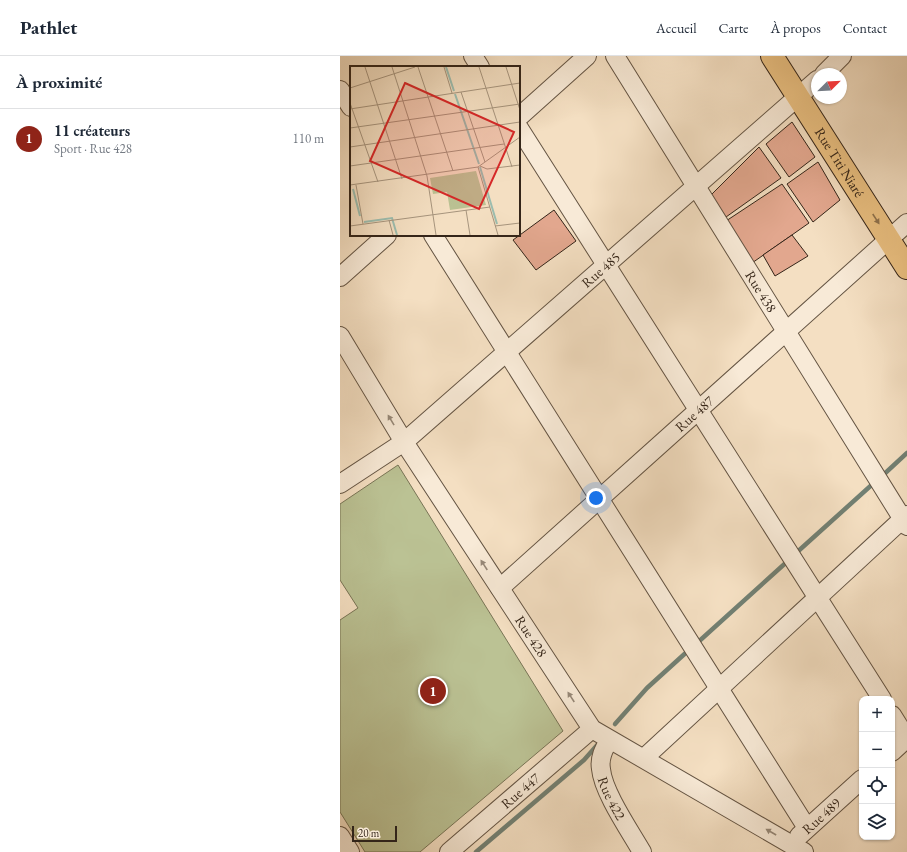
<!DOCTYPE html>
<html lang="fr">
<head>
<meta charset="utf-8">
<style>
	:root { --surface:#fff; --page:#f6f6f7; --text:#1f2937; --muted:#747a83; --line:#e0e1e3; --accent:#8f2418 }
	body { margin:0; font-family:"EB Garamond",serif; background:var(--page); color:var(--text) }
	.controls { position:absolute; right:12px; bottom:12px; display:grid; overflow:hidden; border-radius:8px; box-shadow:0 1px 3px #0004 }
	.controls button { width:36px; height:36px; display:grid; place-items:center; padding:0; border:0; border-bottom:1px solid var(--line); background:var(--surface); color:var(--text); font:20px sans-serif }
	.compass { position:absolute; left:471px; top:12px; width:36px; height:36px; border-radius:50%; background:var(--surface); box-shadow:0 1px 3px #0004; rotate:66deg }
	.scale { position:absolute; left:12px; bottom:10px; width:45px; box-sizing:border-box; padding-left:4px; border:2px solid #342519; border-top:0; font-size:11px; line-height:14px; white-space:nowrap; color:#342519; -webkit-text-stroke:3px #f8ead7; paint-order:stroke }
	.you { position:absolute; left:256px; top:442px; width:14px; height:14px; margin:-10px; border:3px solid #fff; border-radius:50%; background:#1a73e8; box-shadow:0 0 0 6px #1a73e833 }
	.badge { display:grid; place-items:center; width:26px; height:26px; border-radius:50%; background:var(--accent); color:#fff; font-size:13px; font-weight:700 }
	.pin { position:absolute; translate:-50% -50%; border:2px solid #fff; box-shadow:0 1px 4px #0006 }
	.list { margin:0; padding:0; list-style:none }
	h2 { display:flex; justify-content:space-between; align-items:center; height:52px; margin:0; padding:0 16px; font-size:17px }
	h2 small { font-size:13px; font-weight:400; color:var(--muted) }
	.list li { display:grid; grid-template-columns:26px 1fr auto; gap:12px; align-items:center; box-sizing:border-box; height:60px; padding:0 16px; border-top:1px solid var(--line) }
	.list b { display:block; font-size:15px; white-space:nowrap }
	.list p { margin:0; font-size:13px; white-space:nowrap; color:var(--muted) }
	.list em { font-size:13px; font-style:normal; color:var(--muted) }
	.icon { flex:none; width:22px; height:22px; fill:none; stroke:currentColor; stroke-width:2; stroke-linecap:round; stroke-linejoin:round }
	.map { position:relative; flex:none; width:567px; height:796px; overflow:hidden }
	header { display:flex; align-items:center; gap:24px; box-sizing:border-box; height:56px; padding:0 20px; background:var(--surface); border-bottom:1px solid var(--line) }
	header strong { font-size:19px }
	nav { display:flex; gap:22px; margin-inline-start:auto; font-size:14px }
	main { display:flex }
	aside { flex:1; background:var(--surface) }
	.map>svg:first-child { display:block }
	.green { fill:#bbc294; stroke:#787456 }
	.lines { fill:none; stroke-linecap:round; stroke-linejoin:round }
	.stream { stroke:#728073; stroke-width:4.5 }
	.building { fill:#e2a78e; stroke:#342519 }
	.minor-casing { stroke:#645443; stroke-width:20 }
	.major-casing { stroke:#342519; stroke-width:24 }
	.minor { stroke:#f8ead7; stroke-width:18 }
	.major { stroke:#eac081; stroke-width:22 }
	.oneway { fill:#8f724d }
	.oneway2 { fill:#968878 }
	.labels { text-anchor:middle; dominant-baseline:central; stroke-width:4; stroke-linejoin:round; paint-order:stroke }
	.street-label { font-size:14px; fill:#342519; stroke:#f8ead7 }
	.inset-river { fill:none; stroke:#9cbdaf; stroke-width:2 }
	.inset-road { fill:none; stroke:#a7957e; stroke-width:1 }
	.view { fill:#d62828; fill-opacity:0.15; stroke:#d62828; stroke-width:2 }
	.inset-edge { fill:none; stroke:#342519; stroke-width:2 }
</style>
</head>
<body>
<header>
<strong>Pathlet</strong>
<nav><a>Accueil</a><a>Carte</a><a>À propos</a><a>Contact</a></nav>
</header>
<main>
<aside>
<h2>À proximité<small></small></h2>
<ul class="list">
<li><span class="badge">1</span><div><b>11 créateurs</b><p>Sport · Rue 428</p></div><em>110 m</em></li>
</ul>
</aside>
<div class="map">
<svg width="567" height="796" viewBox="0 0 567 796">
	<rect width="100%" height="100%" fill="#f4dfc2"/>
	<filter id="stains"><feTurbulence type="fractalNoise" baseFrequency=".005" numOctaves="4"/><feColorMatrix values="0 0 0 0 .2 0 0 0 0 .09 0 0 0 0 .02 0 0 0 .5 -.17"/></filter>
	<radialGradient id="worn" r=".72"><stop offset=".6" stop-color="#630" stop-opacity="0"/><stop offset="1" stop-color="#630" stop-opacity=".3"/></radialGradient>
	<polygon class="green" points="58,409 223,675 80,796 25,796 0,756 0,564 18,552 0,524 0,448"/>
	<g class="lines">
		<g class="stream">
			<polyline points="541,421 567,397"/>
			<polyline points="455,498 536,425"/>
			<polyline points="356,588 450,503"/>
			<polyline points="275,668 307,632 350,593"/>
			<polyline points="136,796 244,704 259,687"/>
		</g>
	</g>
	<g class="building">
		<polygon points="452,66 475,101 449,121 426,88"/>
		<polygon points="419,91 441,122 386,161 371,139"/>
		<polygon points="478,106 500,144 473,166 447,128"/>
		<polygon points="442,128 469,167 412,207 386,165"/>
		<polygon points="214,154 236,185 196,214 173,184"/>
		<polygon points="452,179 468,200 435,220 423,199"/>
	</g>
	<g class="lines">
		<defs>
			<g id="minor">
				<polyline points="133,0 140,11"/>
				<path id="s1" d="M275 0 567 470"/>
				<polyline points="484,18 502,0"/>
				<polyline points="0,34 11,51"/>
				<polyline points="179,61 247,0"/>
				<polyline points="179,72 542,643"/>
				<polyline points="93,179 467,772"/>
				<polyline points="0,221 47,179"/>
				<path id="s2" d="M0 280 64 386 252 673 464 796"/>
				<path id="s3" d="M0 428 64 386 477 24"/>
				<path id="s4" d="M160 532 567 167"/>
				<polyline points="552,659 567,683"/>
				<path id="s5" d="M269 684C264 693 259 702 261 713 263 736 290 775 302 796"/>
				<polyline points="552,696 567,682"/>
				<polyline points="304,702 567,459"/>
				<polyline points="0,780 10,796"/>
				<path id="s6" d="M459 780 522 723"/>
				<path id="s7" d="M109 796 252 673"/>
			</g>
			<g id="major">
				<path id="s8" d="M432 0 567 212"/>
			</g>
		</defs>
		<use href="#minor" class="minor-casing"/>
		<use href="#major" class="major-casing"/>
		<use href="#minor" class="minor"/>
		<use href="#major" class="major"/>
	</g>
	<defs><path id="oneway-solid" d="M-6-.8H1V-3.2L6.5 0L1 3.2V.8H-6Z"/></defs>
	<use class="oneway" href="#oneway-solid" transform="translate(536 163) rotate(57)"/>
	<g class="oneway2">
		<use href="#oneway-solid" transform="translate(51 364) rotate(-121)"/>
		<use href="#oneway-solid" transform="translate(144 509) rotate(-123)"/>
		<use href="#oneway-solid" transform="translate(231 641) rotate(-123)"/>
		<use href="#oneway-solid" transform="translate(431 776) rotate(-150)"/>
	</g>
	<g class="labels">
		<g class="street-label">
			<text stroke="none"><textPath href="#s8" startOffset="126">Rue Titi Niaré</textPath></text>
			<text stroke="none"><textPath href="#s3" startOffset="338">Rue 485</textPath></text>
			<text stroke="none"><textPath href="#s1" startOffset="277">Rue 438</textPath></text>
			<text stroke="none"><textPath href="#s4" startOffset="261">Rue 487</textPath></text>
			<text stroke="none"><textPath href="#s2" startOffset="356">Rue 428</textPath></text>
			<text stroke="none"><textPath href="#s7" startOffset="94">Rue 447</textPath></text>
			<text stroke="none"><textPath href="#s5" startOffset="62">Rue 422</textPath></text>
			<text stroke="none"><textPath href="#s6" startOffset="30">Rue 489</textPath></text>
		</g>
	</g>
	<g transform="translate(10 10)">
		<rect width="170" height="170" fill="#f4dfc2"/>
		<path d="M126 105 136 139 100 144 97 126 83 128 80 112Z" fill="#bbc294"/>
		<path class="inset-river" d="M96 1 104 25M105 28 129 98M130 101 147 158M3 123 10 150M14 156 42 152 47 169"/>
		<path class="inset-road" d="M15 1 52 113M42 1 77 110 86 169M68 1 103 105M94 1 102 27M129 1 162 101M156 1 170 44M0 22 65 1M111 26 135 96M0 37 28 116M0 43 170 17M0 62 170 38M0 81 170 56M0 100 154 78M130 100 137 103 170 99M128 101 148 169M0 119 128 101 170 71M6 119 13 158M116 144 120 169M39 154 43 169M0 160 140 141M145 160 170 157"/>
		<path class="view" d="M55 17 164 66 129 143 20 95Z"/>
		<rect width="170" height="170" class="inset-edge"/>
	</g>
	<rect width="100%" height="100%" filter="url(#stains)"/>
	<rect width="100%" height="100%" fill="url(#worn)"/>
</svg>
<div class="controls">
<button>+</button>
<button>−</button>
<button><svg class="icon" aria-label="locate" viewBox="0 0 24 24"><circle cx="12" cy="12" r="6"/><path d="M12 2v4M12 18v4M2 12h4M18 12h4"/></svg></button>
<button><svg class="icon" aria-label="layers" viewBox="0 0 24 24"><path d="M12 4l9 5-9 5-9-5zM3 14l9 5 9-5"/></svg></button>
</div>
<svg class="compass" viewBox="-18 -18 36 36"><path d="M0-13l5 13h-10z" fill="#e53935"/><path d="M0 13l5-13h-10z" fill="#747a83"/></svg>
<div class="scale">20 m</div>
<div class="you"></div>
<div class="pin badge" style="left:93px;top:635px">1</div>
</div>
</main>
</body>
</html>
